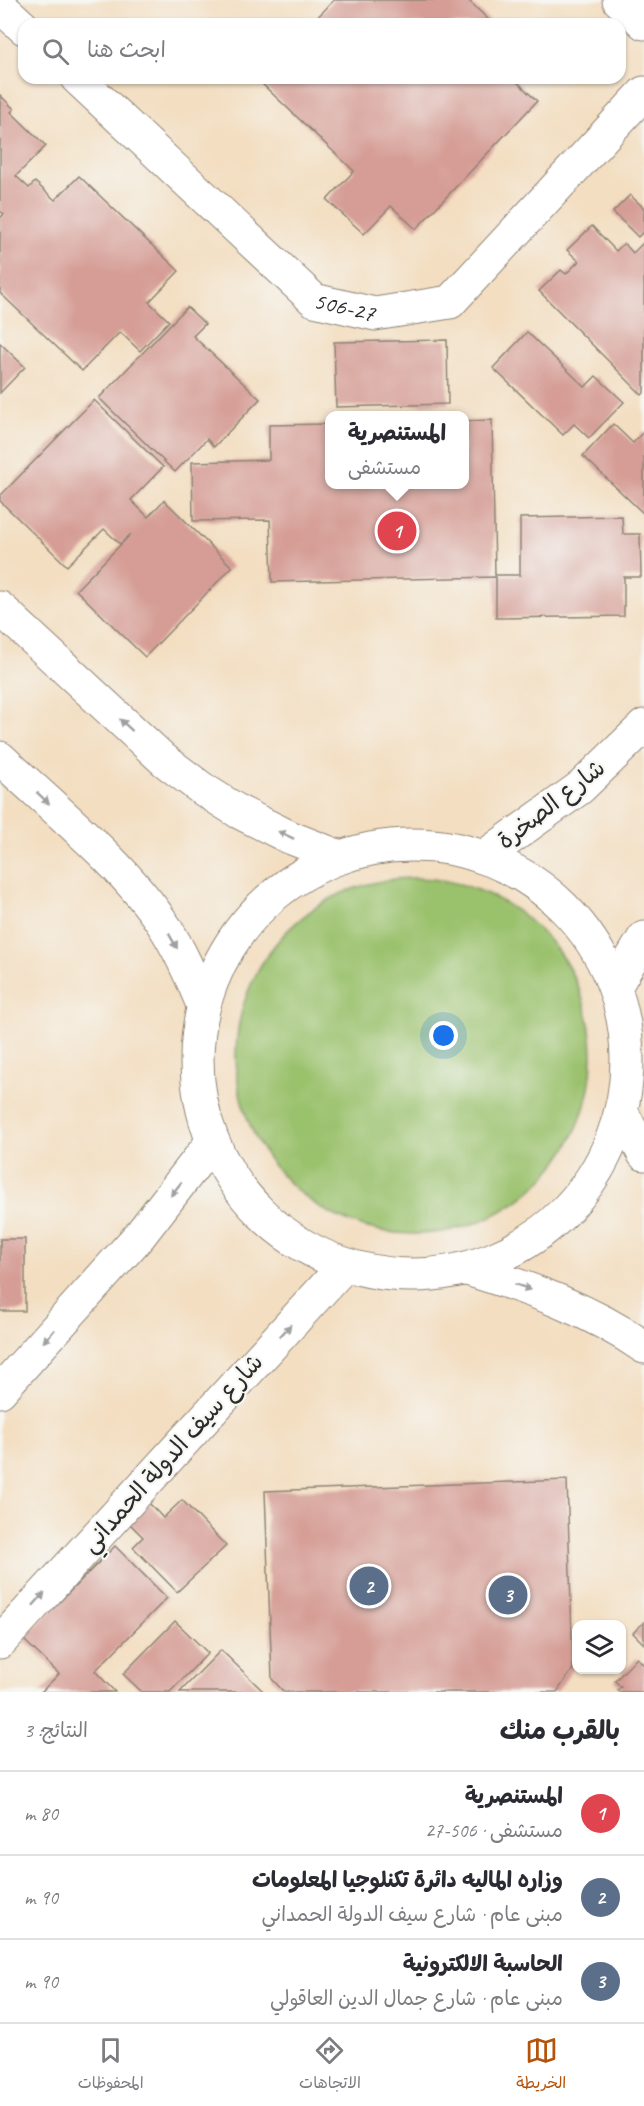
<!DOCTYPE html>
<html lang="ar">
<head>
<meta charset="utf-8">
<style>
	:root { --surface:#fff; --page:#f2f2f3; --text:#2b2b33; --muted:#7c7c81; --line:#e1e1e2; --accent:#b45309 }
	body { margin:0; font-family:Caveat,"Playpen Sans Arabic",sans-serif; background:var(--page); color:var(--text); direction:rtl }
	.controls { position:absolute; right:18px; bottom:18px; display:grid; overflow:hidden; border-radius:12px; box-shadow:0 2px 4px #0004 }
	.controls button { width:54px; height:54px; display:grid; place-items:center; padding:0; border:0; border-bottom:2px solid var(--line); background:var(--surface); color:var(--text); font:30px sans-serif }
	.you { position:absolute; left:444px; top:1036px; width:21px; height:21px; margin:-15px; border:4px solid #fff; border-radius:50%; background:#1a73e8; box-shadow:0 0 0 9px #1a73e833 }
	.badge { display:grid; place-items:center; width:39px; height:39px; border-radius:50%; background:var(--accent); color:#fff; font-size:20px; font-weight:700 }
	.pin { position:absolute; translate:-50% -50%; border:3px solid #fff; box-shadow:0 2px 6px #0006 }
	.popup { position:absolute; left:325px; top:411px; width:144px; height:78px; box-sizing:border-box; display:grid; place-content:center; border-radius:12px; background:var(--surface); filter:drop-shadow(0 2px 4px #0005); font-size:20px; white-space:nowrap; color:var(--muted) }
	.popup b { font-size:22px; color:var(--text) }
	.popup::after { content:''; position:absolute; left:50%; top:100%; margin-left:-12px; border:12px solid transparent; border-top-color:var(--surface) }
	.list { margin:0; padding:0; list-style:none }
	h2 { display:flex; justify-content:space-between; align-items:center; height:78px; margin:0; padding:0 24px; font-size:26px }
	h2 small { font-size:20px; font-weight:400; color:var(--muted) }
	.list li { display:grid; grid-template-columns:39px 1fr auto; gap:18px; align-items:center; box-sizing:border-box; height:84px; padding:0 24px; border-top:2px solid var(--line) }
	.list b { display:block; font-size:22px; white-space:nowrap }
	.list p { margin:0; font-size:20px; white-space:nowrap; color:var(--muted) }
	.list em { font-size:20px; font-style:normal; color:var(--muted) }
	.icon { flex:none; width:33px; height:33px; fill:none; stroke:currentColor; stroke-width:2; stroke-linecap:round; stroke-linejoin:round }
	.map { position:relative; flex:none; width:644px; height:1692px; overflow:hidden; direction:ltr }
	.search { position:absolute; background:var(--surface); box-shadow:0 2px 4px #0004; left:18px; right:18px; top:18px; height:66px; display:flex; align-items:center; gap:15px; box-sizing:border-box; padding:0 21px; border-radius:18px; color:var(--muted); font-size:22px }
	.sheet { height:330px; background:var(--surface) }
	nav { display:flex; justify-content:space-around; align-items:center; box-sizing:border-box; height:84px; border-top:2px solid var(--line); background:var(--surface); font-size:16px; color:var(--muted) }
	nav a { display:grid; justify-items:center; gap:3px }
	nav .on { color:var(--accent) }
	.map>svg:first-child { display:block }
	.green { fill:#9ac16c; stroke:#62764c; stroke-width:1.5 }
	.building { fill:#d59d95 }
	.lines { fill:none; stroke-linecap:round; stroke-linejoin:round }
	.minor-casing { stroke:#8f8476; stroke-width:35 }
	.tertiary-casing { stroke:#8f8476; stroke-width:35 }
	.minor { stroke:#fff; stroke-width:33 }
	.tertiary { stroke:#fff; stroke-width:33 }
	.oneway { fill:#a0a0a0 }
	.labels { text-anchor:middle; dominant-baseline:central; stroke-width:4.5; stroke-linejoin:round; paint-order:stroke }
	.street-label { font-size:24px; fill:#2b2b2b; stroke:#f6f6f2 }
</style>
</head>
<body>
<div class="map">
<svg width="644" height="1692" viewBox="0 0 644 1692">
	<rect width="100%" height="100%" fill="#f6f6f2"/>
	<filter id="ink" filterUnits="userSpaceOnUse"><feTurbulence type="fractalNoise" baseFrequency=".0167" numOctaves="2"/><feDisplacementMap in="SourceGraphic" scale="12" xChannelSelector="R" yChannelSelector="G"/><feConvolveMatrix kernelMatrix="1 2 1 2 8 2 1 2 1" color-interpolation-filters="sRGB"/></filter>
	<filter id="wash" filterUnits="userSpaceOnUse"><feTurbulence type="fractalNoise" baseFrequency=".008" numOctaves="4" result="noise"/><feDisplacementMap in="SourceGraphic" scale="24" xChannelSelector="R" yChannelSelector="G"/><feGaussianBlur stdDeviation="1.35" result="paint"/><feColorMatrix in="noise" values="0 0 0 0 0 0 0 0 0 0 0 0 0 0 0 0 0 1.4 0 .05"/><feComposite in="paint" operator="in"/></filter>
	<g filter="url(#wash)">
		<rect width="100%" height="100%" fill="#f3dec1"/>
		<circle class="green" cx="414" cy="1056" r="178"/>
		<g id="blocks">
			<g class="building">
				<polygon points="334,0 468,0 493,24 311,24"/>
				<polygon points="259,78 513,78 537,101 416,229 391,206 364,234 327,200 354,171 258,80"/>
				<polygon points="0,95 14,109 11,112 46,146 16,176 29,188 35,182 55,200 79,176 179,271 149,302 169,321 140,351 120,332 82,371 0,293 0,218 4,214 0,211"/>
				<polygon points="630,195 644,208 644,234 642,233 638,237 613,212"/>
				<polygon points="592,226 616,251 624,243 633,253 643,243 644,244 644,393 642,395 539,291 561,270 566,274 579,261 567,250"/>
				<polygon points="187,307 205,324 193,336 260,399 214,447 207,439 175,472 99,398"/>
				<polygon points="527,332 585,387 596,376 624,402 589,438 574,424 563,435 493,368"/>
				<polygon points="447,340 448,404 336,407 334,342"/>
				<polygon points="0,343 25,367 0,393"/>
				<polygon points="94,400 163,467 131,500 148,517 164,500 232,567 145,657 76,590 131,534 120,544 104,529 67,566 0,501 0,496"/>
				<polygon points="492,420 495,575 520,575 520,518 622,516 623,534 640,534 641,577 624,577 624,616 496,618 496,577 272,582 270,520 193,521 192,462 269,460 269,425 330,424 330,484 464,484 464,421"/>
				<polygon points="613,424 633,443 644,431 644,514 583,456"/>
				<rect x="0" y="1239" width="25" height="72"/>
				<polygon points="567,1480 573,1669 557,1692 284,1692 272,1679 265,1491"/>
				<polygon points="182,1500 226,1546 177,1592 133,1547 143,1537 128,1522 149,1503 163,1518"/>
				<polygon points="115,1546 167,1598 95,1671 115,1692 41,1692 59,1674 23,1639"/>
				<polygon points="175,1621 208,1653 170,1692 142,1692 123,1674"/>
				<polygon points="644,1622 644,1644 633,1633"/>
				<polygon points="221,1650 264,1692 180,1692"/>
				<polygon points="637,1658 644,1665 644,1692 619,1692 617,1690 621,1687 615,1681"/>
			</g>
		</g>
	</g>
	<g filter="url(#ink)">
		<use href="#blocks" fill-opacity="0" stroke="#8f8476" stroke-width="1.5"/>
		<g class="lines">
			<defs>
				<g id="minor">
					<polyline points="619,0 644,23"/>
					<polyline points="0,6 24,28"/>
					<path id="s1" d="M77 78 314 300 375 314 450 302 644 93"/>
				</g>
				<g id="tertiary">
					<polyline points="0,608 164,760 201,788 239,812 289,837 340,857"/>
					<path d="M0 758C54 809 125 865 165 927 181 952 192 978 203 1005"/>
					<circle cx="412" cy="1060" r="215"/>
					<polyline points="484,857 581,787 644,726"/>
					<polyline points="616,985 644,938"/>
					<polyline points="622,1113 644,1154"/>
					<path d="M467 1269C529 1288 591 1310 644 1347"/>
					<polyline points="0,1391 140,1235 212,1142"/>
					<polyline points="0,1642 345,1265"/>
				</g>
			</defs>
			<use href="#minor" class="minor-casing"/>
			<use href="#tertiary" class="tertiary-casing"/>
			<use href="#minor" class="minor"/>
			<use href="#tertiary" class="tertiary"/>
		</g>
		<defs><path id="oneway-solid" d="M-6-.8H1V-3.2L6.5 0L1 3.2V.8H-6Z" transform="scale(1.5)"/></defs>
		<g class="oneway">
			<use href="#oneway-solid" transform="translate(126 725) rotate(-137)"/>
			<use href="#oneway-solid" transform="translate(43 798) rotate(43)"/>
			<use href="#oneway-solid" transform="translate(286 835) rotate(-155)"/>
			<use href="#oneway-solid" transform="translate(173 941) rotate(60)"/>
			<use href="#oneway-solid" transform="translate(176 1189) rotate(128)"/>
			<use href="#oneway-solid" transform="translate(523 1287) rotate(19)"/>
			<use href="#oneway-solid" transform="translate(285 1331) rotate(-47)"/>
			<use href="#oneway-solid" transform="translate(49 1336) rotate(132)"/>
			<use href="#oneway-solid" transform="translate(39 1599) rotate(-48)"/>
		</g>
	</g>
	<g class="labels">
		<g class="street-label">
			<text stroke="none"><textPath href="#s1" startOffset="356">506-27</textPath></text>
			<text transform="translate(551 804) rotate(-38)">شارع الصخرة</text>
			<text transform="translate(172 1453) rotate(-48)">شارع سيف الدولة الحمداني</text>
		</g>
	</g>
</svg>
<div class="controls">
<button><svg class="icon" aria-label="layers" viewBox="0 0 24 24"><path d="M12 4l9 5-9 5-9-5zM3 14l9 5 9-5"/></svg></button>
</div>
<div class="you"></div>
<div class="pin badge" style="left:397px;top:531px;background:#e0444e">1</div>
<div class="popup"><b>المستنصرية</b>مستشفى</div>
<div class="pin badge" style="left:369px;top:1586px;background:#5c6f8a">2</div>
<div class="pin badge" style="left:508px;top:1595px;background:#5c6f8a">3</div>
<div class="search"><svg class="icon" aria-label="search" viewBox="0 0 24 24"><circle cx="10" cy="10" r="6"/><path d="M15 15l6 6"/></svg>ابحث هنا</div>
</div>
<section class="sheet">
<h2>بالقرب منك<small>النتائج: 3</small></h2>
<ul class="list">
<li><span class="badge" style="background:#e0444e">1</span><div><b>المستنصرية</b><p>مستشفى · 506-27</p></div><em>80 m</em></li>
<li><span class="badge" style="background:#5c6f8a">2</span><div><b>وزاره الماليه دائرة تكنلوجيا المعلومات</b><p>مبنى عام · شارع سيف الدولة الحمداني</p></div><em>90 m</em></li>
<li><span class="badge" style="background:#5c6f8a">3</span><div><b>الحاسبة الالكترونية</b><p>مبنى عام · شارع جمال الدين العاقولي</p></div><em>90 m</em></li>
</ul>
</section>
<nav>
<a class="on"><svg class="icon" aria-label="map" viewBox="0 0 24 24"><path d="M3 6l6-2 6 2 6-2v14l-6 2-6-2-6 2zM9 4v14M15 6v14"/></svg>الخريطة</a>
<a><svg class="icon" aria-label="directions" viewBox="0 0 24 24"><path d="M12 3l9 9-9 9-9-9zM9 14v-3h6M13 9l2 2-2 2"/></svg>الاتجاهات</a>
<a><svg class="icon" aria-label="saved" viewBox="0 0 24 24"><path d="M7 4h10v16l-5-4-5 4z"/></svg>المحفوظات</a>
</nav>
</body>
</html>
